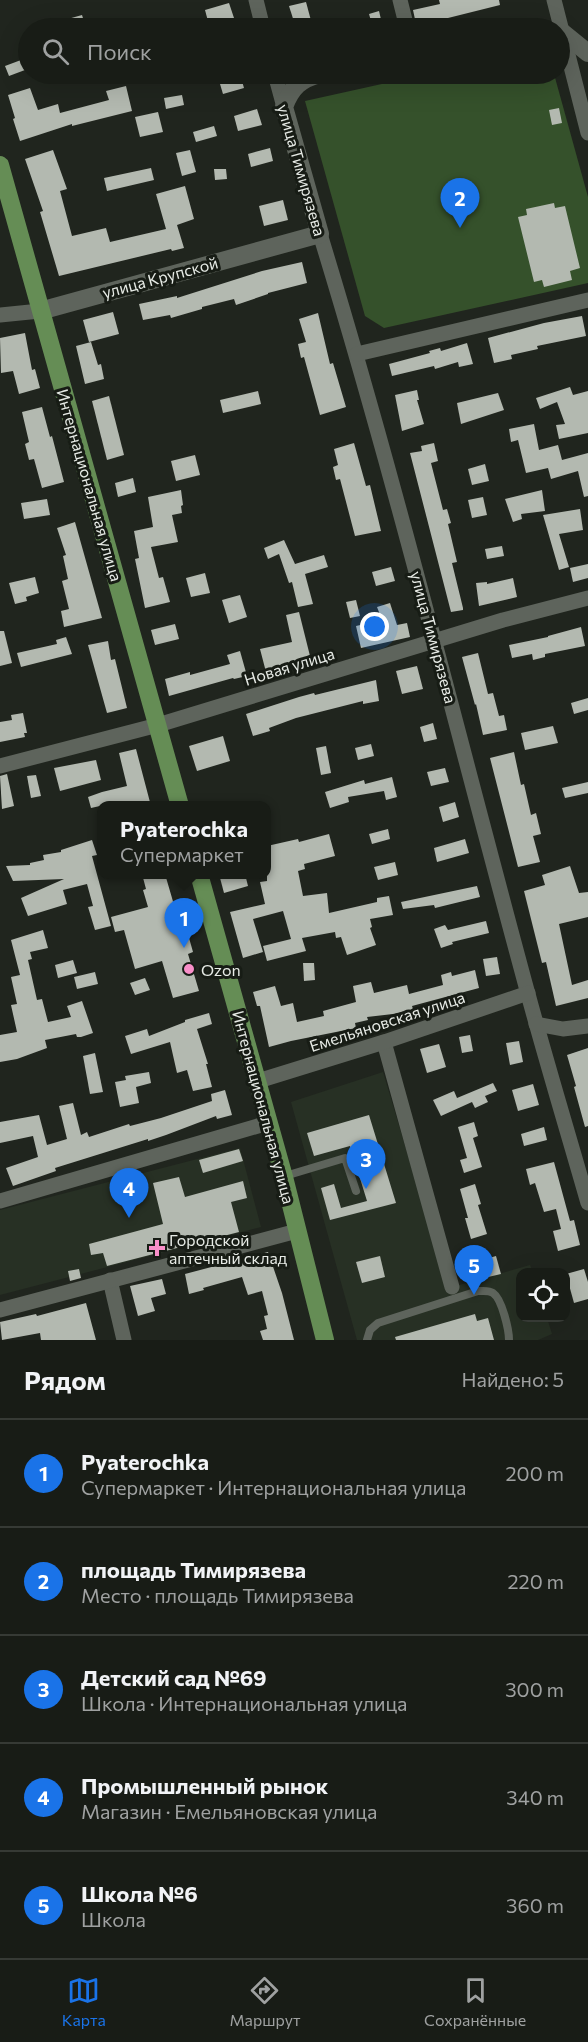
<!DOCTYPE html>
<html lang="ru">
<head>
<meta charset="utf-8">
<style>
	:root { --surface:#181c16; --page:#252923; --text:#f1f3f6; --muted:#9fa1a1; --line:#363a35; --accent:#1a73e8 }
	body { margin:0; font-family:Commissioner,sans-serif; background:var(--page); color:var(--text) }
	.controls { position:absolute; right:18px; bottom:18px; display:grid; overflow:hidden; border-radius:12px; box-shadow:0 6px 24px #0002 }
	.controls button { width:54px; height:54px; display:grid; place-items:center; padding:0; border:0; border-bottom:2px solid var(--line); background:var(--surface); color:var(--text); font:30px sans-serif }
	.you { position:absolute; left:375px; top:627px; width:21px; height:21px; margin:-15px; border:4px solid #fff; border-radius:50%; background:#1a73e8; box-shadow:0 0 0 9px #1a73e833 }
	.badge { display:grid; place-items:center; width:39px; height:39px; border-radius:50%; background:var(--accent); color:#fff; font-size:20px; font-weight:700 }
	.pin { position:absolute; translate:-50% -50px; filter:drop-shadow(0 2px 3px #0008) }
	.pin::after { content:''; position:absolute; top:32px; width:21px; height:18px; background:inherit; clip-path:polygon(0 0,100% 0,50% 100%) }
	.popup { position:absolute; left:97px; top:801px; width:174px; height:78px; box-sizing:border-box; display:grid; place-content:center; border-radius:12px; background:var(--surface); filter:drop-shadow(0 2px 4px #0005); font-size:20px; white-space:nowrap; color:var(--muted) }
	.popup b { font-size:22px; color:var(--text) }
	.popup::after { content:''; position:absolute; left:50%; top:100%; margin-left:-12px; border:12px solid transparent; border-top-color:var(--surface) }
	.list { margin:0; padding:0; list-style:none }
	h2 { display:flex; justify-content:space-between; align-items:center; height:78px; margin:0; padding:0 24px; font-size:26px }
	h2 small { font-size:20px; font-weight:400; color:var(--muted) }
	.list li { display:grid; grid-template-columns:39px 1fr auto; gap:18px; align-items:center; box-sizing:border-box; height:108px; padding:0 24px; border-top:2px solid var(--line) }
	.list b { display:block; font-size:22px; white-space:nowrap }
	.list p { margin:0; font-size:20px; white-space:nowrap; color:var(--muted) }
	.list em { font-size:20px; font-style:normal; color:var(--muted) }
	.icon { flex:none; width:33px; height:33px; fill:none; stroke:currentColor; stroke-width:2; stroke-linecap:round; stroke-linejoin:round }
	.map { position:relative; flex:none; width:588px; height:1340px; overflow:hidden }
	.search { position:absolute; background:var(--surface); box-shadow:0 6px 24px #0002; left:18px; right:18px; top:18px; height:66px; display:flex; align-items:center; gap:15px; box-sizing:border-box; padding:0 21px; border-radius:33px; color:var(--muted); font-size:22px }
	.sheet { height:618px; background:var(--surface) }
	nav { display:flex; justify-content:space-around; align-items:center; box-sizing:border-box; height:84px; border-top:2px solid var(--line); background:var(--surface); font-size:16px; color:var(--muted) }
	nav a { display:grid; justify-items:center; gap:3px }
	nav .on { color:var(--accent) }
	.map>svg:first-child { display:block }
	.built { fill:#273024 }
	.green { fill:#35512b }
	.building { fill:#b3b9b0 }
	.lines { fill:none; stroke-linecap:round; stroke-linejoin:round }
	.service { stroke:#5e645c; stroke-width:8 }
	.minor { stroke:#5e645c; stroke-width:15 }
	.tertiary { stroke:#5e645c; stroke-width:18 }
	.primary { stroke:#658d55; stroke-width:18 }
	.poi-dot { fill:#f98fc9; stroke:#171c15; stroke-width:2 }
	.labels { text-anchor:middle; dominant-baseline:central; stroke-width:6; stroke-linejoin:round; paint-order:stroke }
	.street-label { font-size:16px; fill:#e7ebe6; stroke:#171c15 }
	.poi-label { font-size:16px; fill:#e7ebe6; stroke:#171c15; text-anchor:start }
</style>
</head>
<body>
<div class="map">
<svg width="588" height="1340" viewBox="0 0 588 1340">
	<rect width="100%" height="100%" fill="#20251e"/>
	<g class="built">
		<polygon points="383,1072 444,1276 445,1289 530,1265 533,1272 520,1272 520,1318 547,1318 552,1334 538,1340 357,1340 291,1102"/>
		<polygon points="240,1148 261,1227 0,1295 0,1210"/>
	</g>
	<polygon class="green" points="427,74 554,74 588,197 588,283 384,328 365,316 305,101"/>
	<g class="building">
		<polygon points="439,0 499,0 500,5 444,19 443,18 416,24 413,10 440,4"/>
		<polygon points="306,2 313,28 296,28 289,6"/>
		<polygon points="229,3 234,18 209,25 205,10"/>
		<polygon points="379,11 383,28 373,28 369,14"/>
		<polygon points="82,15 86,28 44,28 43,26"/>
		<polygon points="21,60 25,70 9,76 5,66"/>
		<polygon points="217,74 240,74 244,88 223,94"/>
		<polygon points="126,86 132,111 72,126 72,124 20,141 13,119 15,118 8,95 30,88 38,110 58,104 60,113 109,100 106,91"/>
		<polygon points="182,95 184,105 166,109 164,98"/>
		<polygon points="559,108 562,123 552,125 549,110"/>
		<polygon points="257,109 262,125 238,131 234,116"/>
		<polygon points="158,112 163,132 140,137 135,117"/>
		<polygon points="214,126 217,136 196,142 193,132"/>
		<polygon points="270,148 273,161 251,167 248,154"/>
		<polygon points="53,150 67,189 60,191 72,236 106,228 110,242 166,229 156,194 185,186 194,219 177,225 184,248 172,251 171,249 59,276 40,212 43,211 25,159"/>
		<polygon points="190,150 196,172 182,176 176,153"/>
		<polygon points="151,168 154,180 107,191 104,178"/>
		<polygon points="214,169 226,169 227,179 215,180"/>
		<polygon points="283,200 288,220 264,226 259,206"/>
		<polygon points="554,203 555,208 565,206 580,268 570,271 572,280 544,287 542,280 534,282 518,217 527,215 526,209"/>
		<polygon points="302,262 307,283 268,293 268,294 236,305 234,299 202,307 202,309 171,318 170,315 143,320 139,304 177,296 177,298 262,271"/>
		<polygon points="113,312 119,334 89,342 83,320"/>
		<polygon points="318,313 330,364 333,363 346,407 320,415 304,357 301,358 298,344 306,342 299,319"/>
		<polygon points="582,316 586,336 537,346 538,349 511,355 512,359 494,363 488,338 544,323"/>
		<polygon points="25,333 32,370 35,369 40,388 19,394 13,371 1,373 0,338"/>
		<polygon points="91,342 98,365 101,364 104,379 85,384 76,346"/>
		<polygon points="467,343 473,364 459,367 458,362 435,369 434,366 392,376 389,364 430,353 429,351 440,348 441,351"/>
		<polygon points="570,387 573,395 588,391 588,433 559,439 556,425 565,424 557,402 540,409 536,398"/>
		<polygon points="417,390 419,400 417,400 424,424 402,431 395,395"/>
		<polygon points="258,391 261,404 223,413 220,400"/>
		<polygon points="498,393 504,410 461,424 457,403"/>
		<polygon points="109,396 124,455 107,460 92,401"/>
		<polygon points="42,407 50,437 52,436 64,482 42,488 34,459 29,460 25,444 29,442 22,412"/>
		<polygon points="534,424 539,450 558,445 562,460 588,453 588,496 584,497 578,471 551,479 548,468 526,473 518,440 511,442 509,429"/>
		<polygon points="354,443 366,486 370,485 381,531 355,536 340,479 336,480 333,467 338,465 334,449"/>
		<polygon points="434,443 438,461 431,463 443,510 447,509 451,523 448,524 457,562 452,563 463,608 463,610 451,612 410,453 422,451 421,446"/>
		<polygon points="195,455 200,475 176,481 171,461"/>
		<polygon points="485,464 489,481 472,485 468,469"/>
		<polygon points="133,478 136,492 118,497 115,483"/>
		<polygon points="181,490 183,505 181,506 182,513 172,515 178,542 151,547 159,578 163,577 170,602 145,608 135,559 139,558 134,531 153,527 148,497"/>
		<polygon points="542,490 545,511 521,514 522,519 513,522 505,499"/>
		<polygon points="483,497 487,515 472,518 468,500"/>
		<polygon points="47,499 50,515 24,519 21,503"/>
		<polygon points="580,509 583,530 559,534 569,567 559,570 543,515"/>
		<polygon points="75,522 102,618 64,627 61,611 69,609 62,581 68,579 63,556 66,555 57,528"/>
		<polygon points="284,540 295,564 324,555 328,567 305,574 313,604 298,607 292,582 289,583 279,554 268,559 264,548"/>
		<polygon points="502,546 504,556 487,559 485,549"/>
		<polygon points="588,564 588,578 573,582 570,568"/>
		<polygon points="391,567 395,581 376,586 372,572"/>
		<polygon points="205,573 210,593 191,597 186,578"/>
		<polygon points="35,577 39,593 26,597 27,601 15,604 9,583"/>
		<polygon points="513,578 517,597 479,606 476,583 487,582 487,584"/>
		<polygon points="240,595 247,617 229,623 222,600"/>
		<polygon points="356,600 360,616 350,618 346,602"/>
		<polygon points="390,603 397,625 407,623 410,637 361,648 356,626 382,620 377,607"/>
		<polygon points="299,612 311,660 266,672 260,649 292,642 286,615"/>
		<polygon points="175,624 179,639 155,645 151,630"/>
		<polygon points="581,627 585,646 545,654 545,657 533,660 532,654 512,658 509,645 548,637 548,636"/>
		<polygon points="0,631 4,631 12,663 0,666"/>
		<polygon points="66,637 72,654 21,667 17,653 57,644 56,640"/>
		<polygon points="108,641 111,660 115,659 127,708 107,713 88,645"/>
		<polygon points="240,651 247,676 234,679 233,678 169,696 165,679 190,672 190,675 230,664 227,655"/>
		<polygon points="478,653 488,694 493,693 499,716 504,715 507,730 483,735 476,704 475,705 462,657"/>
		<polygon points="417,666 423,689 402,694 396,671"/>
		<polygon points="376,680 379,701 363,704 363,701 296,718 269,728 270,731 253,736 246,714 299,697 314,693 315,695"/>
		<polygon points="588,698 588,710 574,714 571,703"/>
		<polygon points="23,713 27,733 24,733 25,737 0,742 0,722 12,720 11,715"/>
		<polygon points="433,723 437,739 424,742 420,727"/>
		<polygon points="553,726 558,743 525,750 521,733"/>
		<polygon points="223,736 230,761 197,771 189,746"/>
		<polygon points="371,744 374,756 358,760 355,748"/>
		<polygon points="326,746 331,773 321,775 316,748"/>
		<polygon points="136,749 151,806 100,806 91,808 88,797 102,792 127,786 119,753"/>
		<polygon points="514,752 521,785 524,784 531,815 536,813 541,834 533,836 540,862 518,867 490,758"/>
		<polygon points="96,760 101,780 60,791 54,768"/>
		<polygon points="445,768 449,782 431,786 427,772"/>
		<polygon points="7,774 14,806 2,809 0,776"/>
		<polygon points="36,775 41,796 31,798 27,776"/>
		<polygon points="392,777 397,797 386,800 384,791 348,797 349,802 330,808 325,792 364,780 365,784"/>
		<polygon points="588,782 588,793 565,798 562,788"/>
		<polygon points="455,802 459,817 443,822 439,807"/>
		<polygon points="388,829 390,839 372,844 369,834"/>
		<polygon points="329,834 335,856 304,864 305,869 298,871 303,896 327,893 329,913 377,902 377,898 389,896 393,915 370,919 372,927 370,928 376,945 347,955 341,937 336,938 335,932 302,938 306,951 267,961 263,946 291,939 283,911 253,919 263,952 243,958 230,912 265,904 260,882 267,881 267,846 298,839 299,842"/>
		<polygon points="465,839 469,853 437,862 434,848"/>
		<polygon points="92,840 97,855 92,856 111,926 95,930 88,907 93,906 87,884 63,890 67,904 28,916 21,898 64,879 13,881 6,866 30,865 30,863 44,860 43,855 61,852 61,850"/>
		<polygon points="395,862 398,875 378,880 374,867"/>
		<polygon points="570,866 579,893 588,892 588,917 559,924 572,985 588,980 588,998 556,1006 546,962 542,963 524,891 545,885 542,875"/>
		<polygon points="142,874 165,874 179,922 184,920 193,952 188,954 199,991 173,998 162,961 135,969 124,930 115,932 111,917 148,907 143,890 146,889"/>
		<polygon points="219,874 245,874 248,886 224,893"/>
		<polygon points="477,886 480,897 435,908 434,905 403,909 401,902"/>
		<polygon points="486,921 489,933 452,942 453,944 441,948 434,929 445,925 448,930"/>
		<polygon points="43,930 48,948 30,952 32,959 28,960 37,1000 42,999 48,1022 71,1017 67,1006 82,1001 93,1033 81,1037 77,1037 76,1034 45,1040 47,1048 17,1059 0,1062 0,1035 17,1032 11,1005 17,1004 11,977 20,975 11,940"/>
		<polygon points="497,957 500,974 486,976 483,959"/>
		<polygon points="73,960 77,973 58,978 55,965"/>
		<polygon points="303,963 314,963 315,980 304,981"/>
		<polygon points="475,970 479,988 412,1006 413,1009 393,1014 367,1017 368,1020 355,1023 356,1028 291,1041 269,1047 260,1006 257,1006 253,992 275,986 281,1006 293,1003 297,1022 324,1016 323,1011 356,1002 353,986 371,982 374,993 407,985 409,994 443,985 441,975 451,972 452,976"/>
		<polygon points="95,972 98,984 77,989 74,977"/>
		<polygon points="145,978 150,990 135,995 130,983"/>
		<polygon points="209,1013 212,1024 197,1029 208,1064 206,1064 212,1087 193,1091 187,1070 177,1073 170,1042 131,1054 125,1036 147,1029 149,1036 185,1022 185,1020"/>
		<polygon points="470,1035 473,1051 462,1053 459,1037"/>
		<polygon points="519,1041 523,1062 510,1065 506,1043"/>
		<polygon points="439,1044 446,1067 427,1073 420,1049"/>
		<polygon points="588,1048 588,1126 585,1127 574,1087 576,1086 567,1055"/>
		<polygon points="95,1053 103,1092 90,1094 83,1056"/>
		<polygon points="149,1072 151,1083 136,1087 139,1103 120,1107 115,1082 126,1080 125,1076"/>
		<polygon points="493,1083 497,1091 485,1096 488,1102 475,1108 472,1102 441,1116 433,1100 454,1091 457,1098"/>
		<polygon points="533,1084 539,1105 518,1111 512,1090"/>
		<polygon points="225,1090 232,1115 217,1119 216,1116 166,1135 148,1141 148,1139 55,1168 56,1171 13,1186 6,1168 38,1157 33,1136 0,1143 0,1122 39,1115 47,1145 67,1139 59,1106 73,1103 81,1135 87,1132 89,1137 129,1124 130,1126 161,1118 212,1101 211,1094"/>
		<polygon points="369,1115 396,1203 330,1220 321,1188 334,1184 341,1208 367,1201 350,1146 314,1156 307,1133"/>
		<polygon points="474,1122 478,1136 473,1138 482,1167 464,1173 460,1160 467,1158 458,1127"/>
		<polygon points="544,1127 547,1140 524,1146 521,1134"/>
		<polygon points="239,1149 243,1161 203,1173 199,1160"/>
		<polygon points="554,1162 570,1221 574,1220 580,1245 558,1251 553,1231 561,1229 556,1209 544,1212 535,1183 530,1185 526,1169"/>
		<polygon points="179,1177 185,1197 243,1181 247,1198 231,1202 239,1232 107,1266 103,1253 91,1255 89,1244 163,1224 153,1183"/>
		<polygon points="475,1184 481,1204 478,1205 487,1234 471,1239 465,1218 468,1218 460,1189"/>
		<polygon points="268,1252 282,1293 294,1340 263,1340 260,1331 267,1329 264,1316 268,1315 262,1291 248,1295 242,1277 203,1288 204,1290 189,1294 185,1274"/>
		<polygon points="380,1256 385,1277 362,1283 356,1262"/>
		<polygon points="496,1256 501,1274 484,1278 479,1261"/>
		<polygon points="79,1269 81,1278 70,1281 68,1271"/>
		<polygon points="584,1269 588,1282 588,1299 574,1303 566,1274"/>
		<polygon points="162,1279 166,1294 151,1298 155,1311 138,1316 130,1286"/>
		<polygon points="86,1303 96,1340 41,1340 40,1333 2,1340 0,1322 36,1314 37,1316"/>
		<polygon points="475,1314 477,1321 488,1318 494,1340 396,1340 395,1337"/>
	</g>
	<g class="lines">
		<g class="service">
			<polyline points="285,1176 345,1158 356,1191"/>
			<path d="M367 1340 370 1330 378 1323 478 1291C483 1291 489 1290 493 1293 502 1299 509 1330 509 1340"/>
		</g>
		<g class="minor">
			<polyline points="256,0 263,28"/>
			<polyline points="400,0 407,28"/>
			<polyline points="554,0 588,133"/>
			<polyline points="275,74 284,107"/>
			<path d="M320 234C397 485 459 740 528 994 547 1064 568 1133 588 1203"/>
			<polyline points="0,315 40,311"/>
			<polyline points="357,354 588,300"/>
			<polyline points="0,766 158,725 503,620 588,598"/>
			<polyline points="536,1024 563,1029 588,1026"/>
			<polyline points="384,1042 452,1287"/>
			<polyline points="258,1081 384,1042 528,993"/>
			<polyline points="0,1201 268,1123"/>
			<polyline points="110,1280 124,1340"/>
			<polyline points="0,1310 297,1231"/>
		</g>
		<g class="tertiary">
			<polyline points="560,31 562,32 588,53"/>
			<path d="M40 311 320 234 284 107C291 88 300 79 320 74"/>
		</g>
		<g class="primary">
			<polyline points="0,165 180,806"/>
			<polyline points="199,874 284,1177 325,1340"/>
		</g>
	</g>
	<g class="poi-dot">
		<circle cx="189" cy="969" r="6"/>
		<path d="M154 1239h6v6h6v6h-6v6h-6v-6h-6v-6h6z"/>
	</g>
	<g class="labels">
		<g class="street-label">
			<text transform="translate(302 170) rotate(74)">улица Тимирязева</text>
			<text transform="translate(160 277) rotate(-15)">улица Крупской</text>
			<text transform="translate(90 485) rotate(74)">Интернациональная улица</text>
			<text transform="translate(434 637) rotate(75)">улица Тимирязева</text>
			<text transform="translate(289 666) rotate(-17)">Новая улица</text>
			<text transform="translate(387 1021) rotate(-18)">Емельяновская улица</text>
			<text transform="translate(264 1107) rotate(75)">Интернациональная улица</text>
		</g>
		<g class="poi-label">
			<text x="201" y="969">Ozon</text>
			<text x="169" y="1239">Городской<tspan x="169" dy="18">аптечный склад</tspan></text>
		</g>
	</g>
</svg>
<div class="controls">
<button><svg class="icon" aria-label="locate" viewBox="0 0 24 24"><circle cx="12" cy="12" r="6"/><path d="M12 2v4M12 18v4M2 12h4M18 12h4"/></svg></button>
</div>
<div class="you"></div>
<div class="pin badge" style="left:184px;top:948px">1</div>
<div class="popup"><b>Pyaterochka</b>Супермаркет</div>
<div class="pin badge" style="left:460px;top:228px">2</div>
<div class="pin badge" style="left:366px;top:1189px">3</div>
<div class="pin badge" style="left:129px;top:1218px">4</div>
<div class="pin badge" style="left:474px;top:1295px">5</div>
<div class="search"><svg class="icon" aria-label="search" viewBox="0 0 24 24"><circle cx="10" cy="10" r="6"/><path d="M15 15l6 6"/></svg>Поиск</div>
</div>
<section class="sheet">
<h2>Рядом<small>Найдено: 5</small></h2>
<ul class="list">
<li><span class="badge">1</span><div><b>Pyaterochka</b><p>Супермаркет · Интернациональная улица</p></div><em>200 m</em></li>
<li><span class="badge">2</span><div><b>площадь Тимирязева</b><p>Место · площадь Тимирязева</p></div><em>220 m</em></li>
<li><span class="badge">3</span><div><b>Детский сад №69</b><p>Школа · Интернациональная улица</p></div><em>300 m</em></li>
<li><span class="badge">4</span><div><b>Промышленный рынок</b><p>Магазин · Емельяновская улица</p></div><em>340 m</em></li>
<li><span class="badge">5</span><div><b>Школа №6</b><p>Школа</p></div><em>360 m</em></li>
</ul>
</section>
<nav>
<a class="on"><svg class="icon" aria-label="map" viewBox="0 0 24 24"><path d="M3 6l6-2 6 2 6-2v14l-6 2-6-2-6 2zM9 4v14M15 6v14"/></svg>Карта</a>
<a><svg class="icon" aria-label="directions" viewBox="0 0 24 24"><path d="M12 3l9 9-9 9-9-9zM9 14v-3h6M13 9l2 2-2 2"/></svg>Маршрут</a>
<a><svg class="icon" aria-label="saved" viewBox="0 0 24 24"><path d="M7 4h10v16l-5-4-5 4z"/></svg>Сохранённые</a>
</nav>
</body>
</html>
